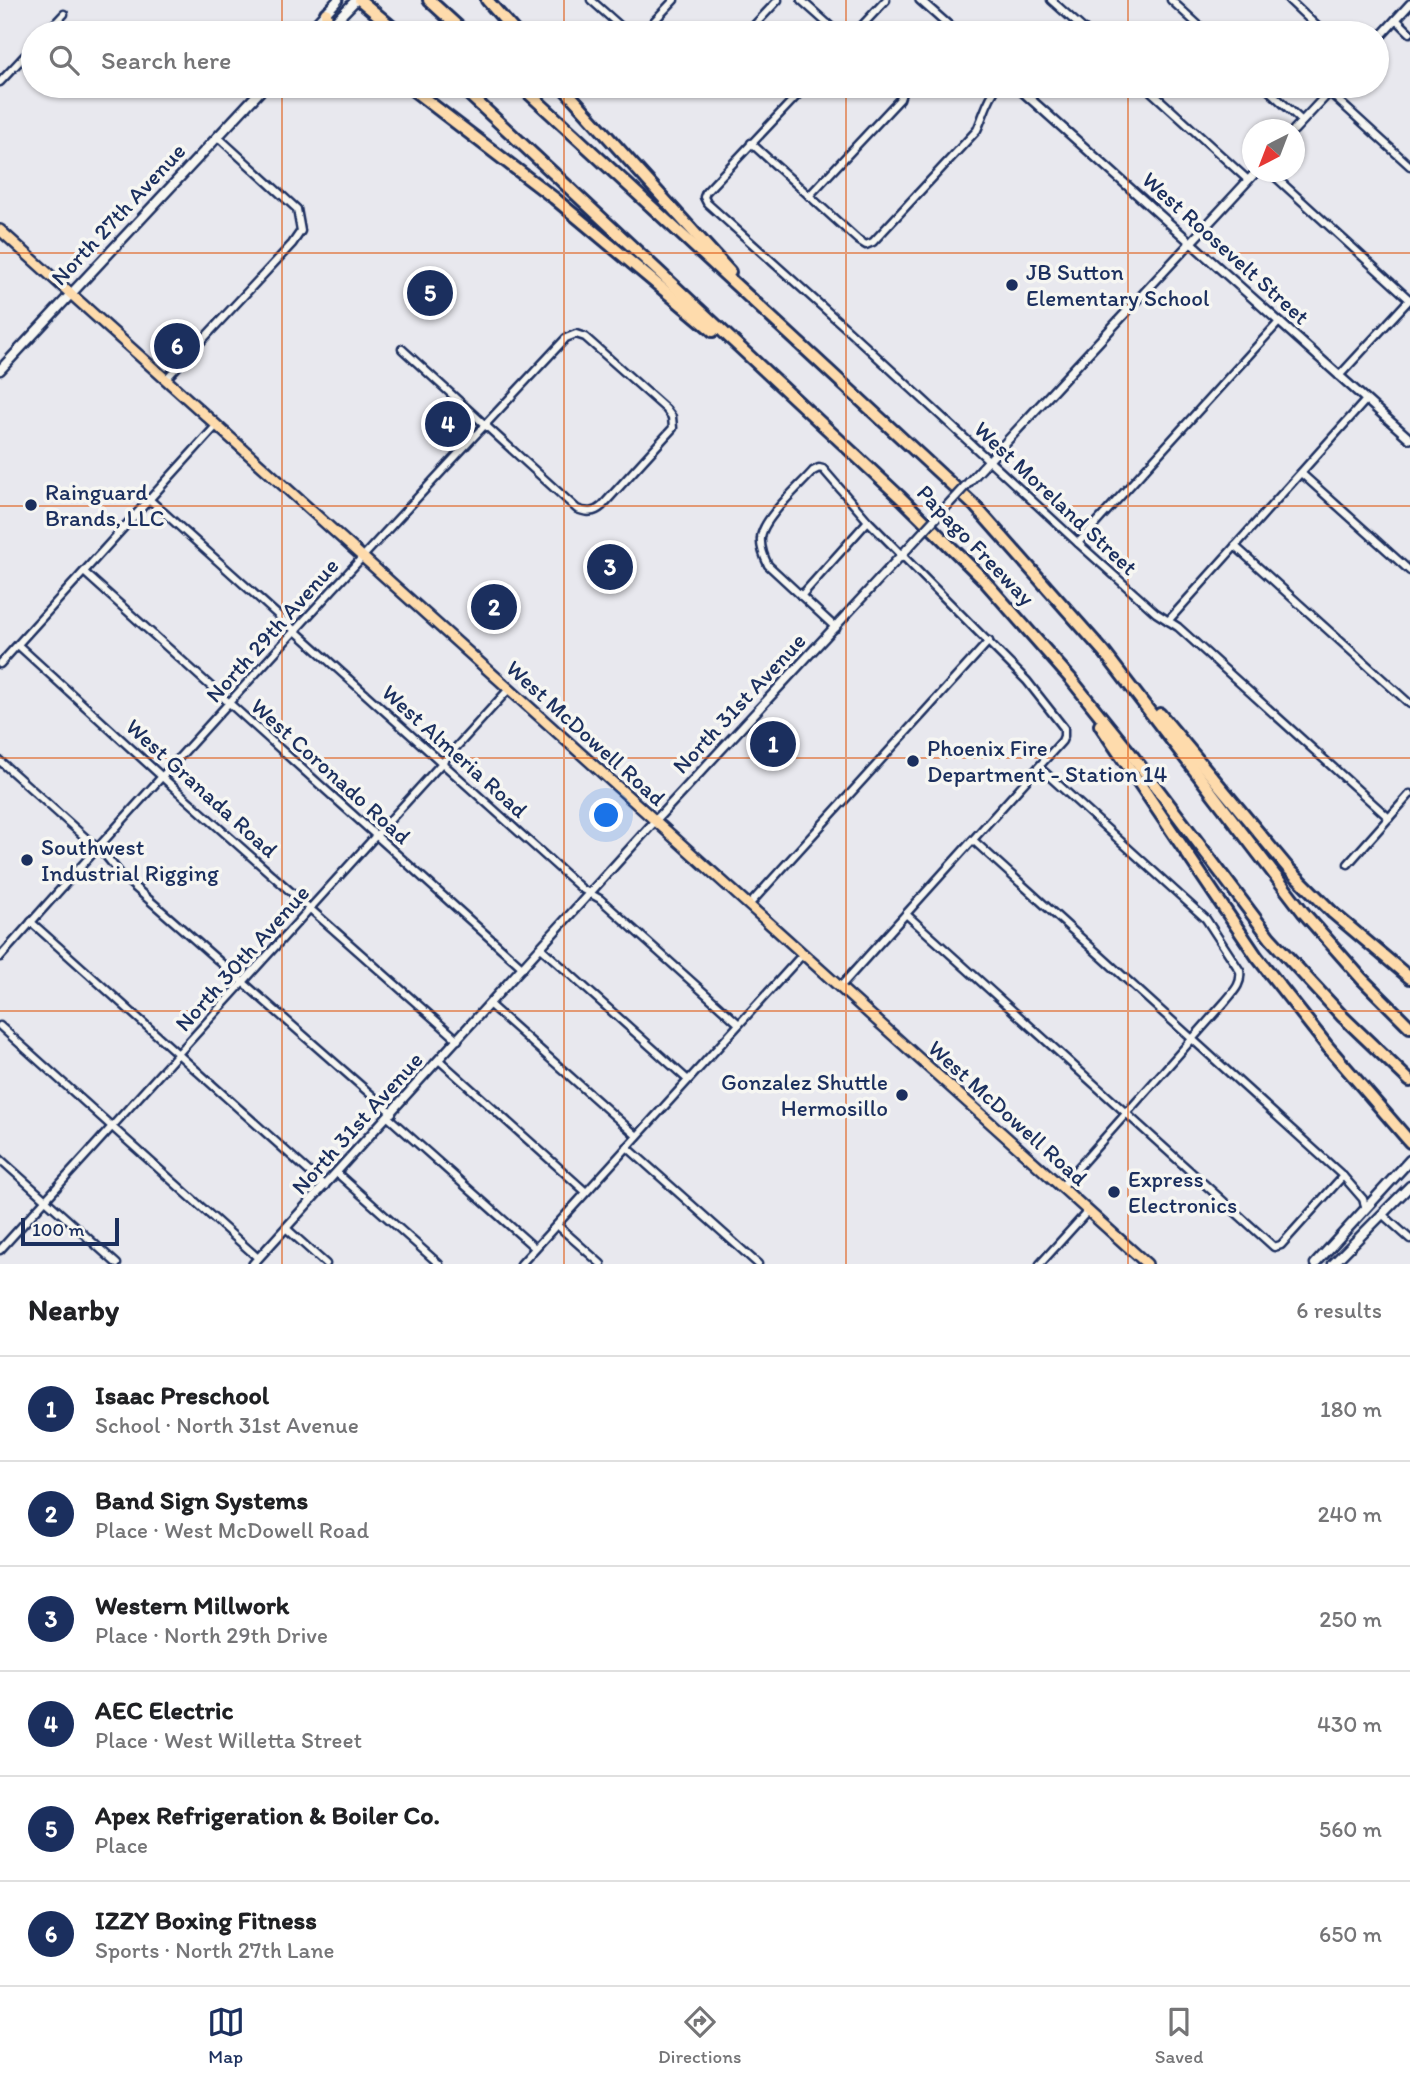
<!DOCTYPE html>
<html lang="en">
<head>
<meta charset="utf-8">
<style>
	:root { --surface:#fff; --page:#f6f6f6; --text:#202124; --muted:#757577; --line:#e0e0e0; --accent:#1b2f5e }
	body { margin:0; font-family:Itim,sans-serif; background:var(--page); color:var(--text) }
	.compass { position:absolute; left:1242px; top:119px; width:63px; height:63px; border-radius:50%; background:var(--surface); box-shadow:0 2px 5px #0004; rotate:222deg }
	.scale { position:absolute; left:21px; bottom:18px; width:98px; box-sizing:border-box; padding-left:7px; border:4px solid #1b2f5e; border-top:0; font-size:19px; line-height:24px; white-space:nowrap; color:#1b2f5e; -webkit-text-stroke:5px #f6f6f2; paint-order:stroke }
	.you { position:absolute; left:607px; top:816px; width:24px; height:24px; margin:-18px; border:5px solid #fff; border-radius:50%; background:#1a73e8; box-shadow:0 0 0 10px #1a73e833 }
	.badge { display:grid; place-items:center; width:46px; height:46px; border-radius:50%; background:var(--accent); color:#fff; font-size:23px; font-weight:700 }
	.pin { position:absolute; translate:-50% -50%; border:4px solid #fff; box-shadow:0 2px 7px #0006 }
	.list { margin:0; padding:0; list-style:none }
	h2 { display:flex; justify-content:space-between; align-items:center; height:91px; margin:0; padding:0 28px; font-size:30px }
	h2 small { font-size:23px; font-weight:400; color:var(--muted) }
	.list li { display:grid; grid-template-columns:46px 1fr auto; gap:21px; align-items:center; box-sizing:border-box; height:105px; padding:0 28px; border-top:2px solid var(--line) }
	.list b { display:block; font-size:26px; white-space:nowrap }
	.list p { margin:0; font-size:23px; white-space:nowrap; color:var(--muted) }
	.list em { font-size:23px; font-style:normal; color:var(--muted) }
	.icon { flex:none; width:38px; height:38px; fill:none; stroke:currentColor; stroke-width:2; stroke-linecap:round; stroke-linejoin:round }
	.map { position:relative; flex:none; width:1410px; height:1264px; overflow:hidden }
	.search { position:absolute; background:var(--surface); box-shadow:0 2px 5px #0004; left:21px; right:21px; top:21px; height:77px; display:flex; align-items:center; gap:18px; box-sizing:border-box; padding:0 24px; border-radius:38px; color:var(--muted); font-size:26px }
	.sheet { height:721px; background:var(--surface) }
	nav { display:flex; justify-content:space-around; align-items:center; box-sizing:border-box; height:98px; border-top:2px solid var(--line); background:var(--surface); font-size:19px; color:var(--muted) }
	nav a { display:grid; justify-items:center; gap:4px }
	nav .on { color:var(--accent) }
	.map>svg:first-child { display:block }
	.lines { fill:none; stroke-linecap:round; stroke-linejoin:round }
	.minor-casing { stroke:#1b2f5e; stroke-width:11 }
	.tertiary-casing { stroke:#1b2f5e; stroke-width:12 }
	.secondary-casing { stroke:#1b2f5e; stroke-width:13 }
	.primary-casing { stroke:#1b2f5e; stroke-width:14 }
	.motorway-casing { stroke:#1b2f5e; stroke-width:16 }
	.minor { stroke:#f6f6f2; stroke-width:6 }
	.tertiary { stroke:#f6f6f2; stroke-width:7 }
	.secondary { stroke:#f6f6f2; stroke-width:8 }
	.primary { stroke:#fedbac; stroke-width:9 }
	.motorway { stroke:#fedbac; stroke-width:10 }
	.tertiary-bridge-casing { stroke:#1b2f5e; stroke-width:12; stroke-linecap:butt }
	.tertiary-bridge { stroke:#f6f6f2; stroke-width:7 }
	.grid { fill:none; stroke:#de5710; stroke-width:2; stroke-opacity:0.55 }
	.poi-dot { fill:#1b2f5e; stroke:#f6f6f2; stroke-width:2.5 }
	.labels { text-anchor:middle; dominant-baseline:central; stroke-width:7; stroke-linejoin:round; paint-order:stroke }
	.street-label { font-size:23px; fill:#1b2f5e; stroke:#f6f6f2 }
	.poi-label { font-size:23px; fill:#1b2f5e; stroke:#f6f6f2; text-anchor:start }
</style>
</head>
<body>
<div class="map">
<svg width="1410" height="1264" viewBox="0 0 1410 1264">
	<rect width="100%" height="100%" fill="#e8e8ee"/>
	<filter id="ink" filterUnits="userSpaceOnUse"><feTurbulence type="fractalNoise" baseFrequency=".0143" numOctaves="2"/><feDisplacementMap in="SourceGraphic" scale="14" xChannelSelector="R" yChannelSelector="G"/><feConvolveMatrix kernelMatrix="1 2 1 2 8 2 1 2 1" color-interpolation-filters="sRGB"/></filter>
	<g filter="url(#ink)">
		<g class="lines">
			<defs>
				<g id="minor">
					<polyline points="591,0 628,33"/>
					<polyline points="801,0 838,33"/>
					<polyline points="1051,0 1088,33"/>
					<polyline points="1171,0 1207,33"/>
					<polyline points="1289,0 1324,33"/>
					<polyline points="1396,19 1410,33"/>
					<polyline points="46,33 64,14"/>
					<polyline points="643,33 674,0"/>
					<polyline points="747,33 778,0"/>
					<polyline points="855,33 886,0"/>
					<polyline points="0,82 33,47"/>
					<polyline points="686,86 693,90 698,86"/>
					<polyline points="806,86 706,192 704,197 707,203 847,329 1078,543 1156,613 1178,627 1389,818"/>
					<polyline points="1145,86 1248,180"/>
					<polyline points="1264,86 1302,121"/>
					<polyline points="1329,92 1410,166"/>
					<path d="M751 143 858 240 866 245 873 242 977 130C984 115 987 99 998 86"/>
					<polyline points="1270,172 1410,300"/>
					<polyline points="809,196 900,99 902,93 897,86"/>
					<polyline points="1339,376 1410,299"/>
					<polyline points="165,380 292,244 301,231 297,209 217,136"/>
					<polyline points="1301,473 1410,571"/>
					<polyline points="150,500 582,889 600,899 739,1024"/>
					<polyline points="1078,543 1279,322"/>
					<polyline points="1235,546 1410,704"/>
					<polyline points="84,572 523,968"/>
					<polyline points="801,596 868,521"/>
					<polyline points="1168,621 1366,400"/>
					<path d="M836 628 768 565C764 557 760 548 761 538 762 519 800 486 813 471L819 468 823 469 868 521 1027 681 1064 728V736L1062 741 840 987"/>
					<polyline points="18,645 183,796 458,1040"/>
					<polyline points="0,664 216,426"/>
					<polyline points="0,761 106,856 122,876 392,1113"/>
					<path d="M1039 767 1206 919 1240 971C1242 985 1233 992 1225 1002L1061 1187"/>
					<polyline points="973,840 1343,1176 1363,1199 1366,1209"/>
					<polyline points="1348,864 1410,794"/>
					<polyline points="749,905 989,641"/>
					<polyline points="906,914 1274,1247 1281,1245 1343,1176"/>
					<polyline points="31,922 325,1186"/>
					<polyline points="541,948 688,1080"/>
					<path d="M0 957C186 748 375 542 566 338L576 334 585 337 666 409 672 417 673 428 602 506C594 513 587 513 577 509L402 349"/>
					<polyline points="490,1005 637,1136"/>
					<polyline points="0,1026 258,1258"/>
					<polyline points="440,1061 586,1192"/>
					<polyline points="388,1117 535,1248"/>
					<polyline points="627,1147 758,1264"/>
					<polyline points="0,1159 117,1264"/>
					<polyline points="337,1173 439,1264"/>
					<polyline points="1382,1214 1410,1239"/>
					<polyline points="557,1225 601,1264"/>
					<polyline points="287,1229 326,1264"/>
					<polyline points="0,1250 509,689"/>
					<polyline points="521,1264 803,954"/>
					<polyline points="1040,1264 1088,1211"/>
				</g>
				<g id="tertiary">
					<polyline points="920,0 957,33"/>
					<polyline points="1377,40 1410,4"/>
					<polyline points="1016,86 1410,439"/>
					<polyline points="1294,130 1335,86"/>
					<polyline points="982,468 1256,172"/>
					<polyline points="253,1264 655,821 908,548"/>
				</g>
				<g id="secondary">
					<polyline points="307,33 338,0"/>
					<polyline points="324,33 356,0"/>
					<polyline points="0,370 265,86"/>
					<polyline points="1315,1264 1410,1160"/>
					<polyline points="1333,1264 1410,1186"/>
				</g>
				<polyline id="primary" points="0,230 1147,1264"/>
				<g id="motorway">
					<polyline points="360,0 399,33"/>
					<polyline points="429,0 465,33"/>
					<polyline points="487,0 516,33"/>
					<polyline points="326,13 327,21 339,33"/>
					<polyline points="408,86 554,198 713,331"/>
					<polyline points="460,86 899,496 982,578 1070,678 1131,754 1270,938 1343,1017 1410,1081"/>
					<polyline points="521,86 975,506 1104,652 1303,912 1362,979 1410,1027"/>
					<polyline points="562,86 730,272"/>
					<polyline points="1160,714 1288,868 1333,913 1410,978"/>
					<polyline points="1100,725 1257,957 1328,1047 1410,1142"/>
				</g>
			</defs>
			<use href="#minor" class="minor-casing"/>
			<use href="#tertiary" class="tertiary-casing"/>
			<use href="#secondary" class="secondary-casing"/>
			<use href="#primary" class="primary-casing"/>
			<use href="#motorway" class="motorway-casing"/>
			<use href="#minor" class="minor"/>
			<use href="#tertiary" class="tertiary"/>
			<use href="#secondary" class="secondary"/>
			<use href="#primary" class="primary"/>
			<use href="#motorway" class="motorway"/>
			<defs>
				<polyline id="tertiary-bridge" points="908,548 982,468"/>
			</defs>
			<use href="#tertiary-bridge" class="tertiary-bridge-casing"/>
			<use href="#tertiary-bridge" class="tertiary-bridge"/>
		</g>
	</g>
	<path class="grid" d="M282 0V33M564 0V33M846 0V33M1128 0V33M282 86V1264M564 86V1264M846 86V1264M1128 86V1264M0 253H1410M0 506H1410M0 758H1410M0 1011H1410"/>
	<g class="poi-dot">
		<circle cx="1012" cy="285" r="7"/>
		<circle cx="31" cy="505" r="7"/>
		<circle cx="913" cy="761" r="7"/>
		<circle cx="27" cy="860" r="7"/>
		<circle cx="902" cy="1095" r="7"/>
		<circle cx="1114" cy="1192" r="7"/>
	</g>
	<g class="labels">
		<g class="street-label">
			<text transform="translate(118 214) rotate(-47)">North 27th Avenue</text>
			<text transform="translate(1226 248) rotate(42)">West Roosevelt Street</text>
			<text transform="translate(1056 498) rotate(43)">West Moreland Street</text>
			<text transform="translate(976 545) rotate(46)">Papago Freeway</text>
			<text transform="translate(272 630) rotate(-48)">North 29th Avenue</text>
			<text transform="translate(739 703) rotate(-47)">North 31st Avenue</text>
			<text transform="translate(586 733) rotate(42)">West McDowell Road</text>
			<text transform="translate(455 751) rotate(42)">West Almeria Road</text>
			<text transform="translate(331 771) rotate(42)">West Coronado Road</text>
			<text transform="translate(202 788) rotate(42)">West Granada Road</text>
			<text transform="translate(242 958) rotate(-48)">North 30th Avenue</text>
			<text transform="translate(1008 1113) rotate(42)">West McDowell Road</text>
			<text transform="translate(357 1123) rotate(-48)">North 31st Avenue</text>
		</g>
		<g class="poi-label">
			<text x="1026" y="272">JB Sutton<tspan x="1026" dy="26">Elementary School</tspan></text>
			<text x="45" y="492">Rainguard<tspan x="45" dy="26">Brands, LLC</tspan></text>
			<text x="927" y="748">Phoenix Fire<tspan x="927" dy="26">Department - Station 14</tspan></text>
			<text x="41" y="847">Southwest<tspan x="41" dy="26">Industrial Rigging</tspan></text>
			<text x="888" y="1082" text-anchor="end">Gonzalez Shuttle<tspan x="888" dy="26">Hermosillo</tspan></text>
			<text x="1128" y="1179">Express<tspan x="1128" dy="26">Electronics</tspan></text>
		</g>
	</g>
</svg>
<svg class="compass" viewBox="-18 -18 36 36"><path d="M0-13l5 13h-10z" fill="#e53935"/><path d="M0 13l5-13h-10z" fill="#757577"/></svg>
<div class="scale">100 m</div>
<div class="you"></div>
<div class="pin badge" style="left:773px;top:744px">1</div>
<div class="pin badge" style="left:494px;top:607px">2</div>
<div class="pin badge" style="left:610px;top:567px">3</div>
<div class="pin badge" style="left:448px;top:424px">4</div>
<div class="pin badge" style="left:430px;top:293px">5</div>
<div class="pin badge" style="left:177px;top:346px">6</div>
<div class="search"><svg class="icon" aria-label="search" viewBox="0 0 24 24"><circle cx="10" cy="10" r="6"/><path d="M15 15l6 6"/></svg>Search here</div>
</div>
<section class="sheet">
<h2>Nearby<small>6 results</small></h2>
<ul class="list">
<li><span class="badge">1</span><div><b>Isaac Preschool</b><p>School · North 31st Avenue</p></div><em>180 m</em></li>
<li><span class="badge">2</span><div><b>Band Sign Systems</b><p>Place · West McDowell Road</p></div><em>240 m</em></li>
<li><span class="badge">3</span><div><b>Western Millwork</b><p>Place · North 29th Drive</p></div><em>250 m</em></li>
<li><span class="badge">4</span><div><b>AEC Electric</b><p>Place · West Willetta Street</p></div><em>430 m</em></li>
<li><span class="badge">5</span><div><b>Apex Refrigeration &amp; Boiler Co.</b><p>Place</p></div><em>560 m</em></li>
<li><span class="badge">6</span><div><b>IZZY Boxing Fitness</b><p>Sports · North 27th Lane</p></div><em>650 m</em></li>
</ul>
</section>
<nav>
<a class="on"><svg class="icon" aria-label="map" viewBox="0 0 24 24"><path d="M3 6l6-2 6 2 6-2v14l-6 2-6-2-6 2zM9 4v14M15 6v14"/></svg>Map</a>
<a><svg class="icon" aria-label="directions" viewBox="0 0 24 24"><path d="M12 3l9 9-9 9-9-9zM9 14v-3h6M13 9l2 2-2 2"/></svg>Directions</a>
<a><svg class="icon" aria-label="saved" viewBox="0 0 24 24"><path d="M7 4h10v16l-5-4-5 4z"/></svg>Saved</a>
</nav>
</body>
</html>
